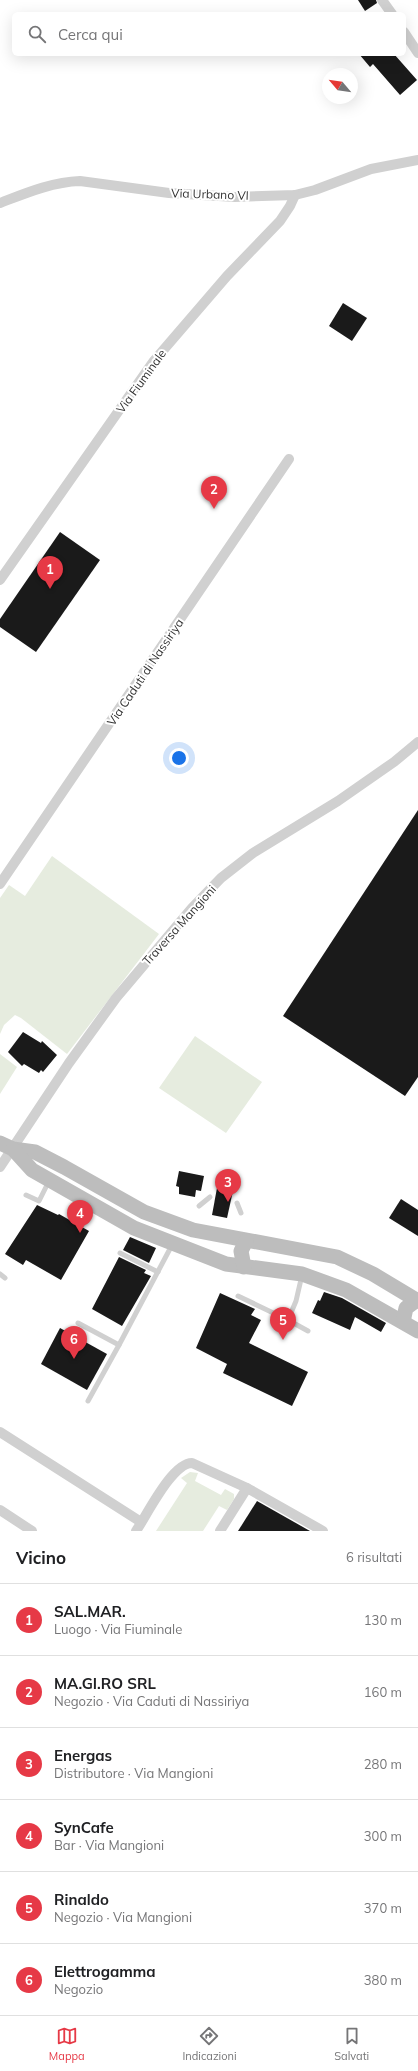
<!DOCTYPE html>
<html lang="it">
<head>
<meta charset="utf-8">
<style>
	:root { --surface:#fff; --page:#f2f2f2; --text:#202124; --muted:#757577; --line:#e0e0e0; --accent:#e63946 }
	body { margin:0; font-family:Mulish,sans-serif; background:var(--page); color:var(--text) }
	.compass { position:absolute; left:322px; top:68px; width:36px; height:36px; border-radius:50%; background:var(--surface); box-shadow:0 4px 16px #0002; rotate:299deg }
	.you { position:absolute; left:179px; top:758px; width:14px; height:14px; margin:-10px; border:3px solid #fff; border-radius:50%; background:#1a73e8; box-shadow:0 0 0 6px #1a73e833 }
	.badge { display:grid; place-items:center; width:26px; height:26px; border-radius:50%; background:var(--accent); color:#fff; font-size:13px; font-weight:700 }
	.pin { position:absolute; translate:-50% -33px; filter:drop-shadow(0 1px 2px #0008) }
	.pin::after { content:''; position:absolute; top:21px; width:14px; height:12px; background:inherit; clip-path:polygon(0 0,100% 0,50% 100%) }
	.list { margin:0; padding:0; list-style:none }
	h2 { display:flex; justify-content:space-between; align-items:center; height:52px; margin:0; padding:0 16px; font-size:17px }
	h2 small { font-size:13px; font-weight:400; color:var(--muted) }
	.list li { display:grid; grid-template-columns:26px 1fr auto; gap:12px; align-items:center; box-sizing:border-box; height:72px; padding:0 16px; border-top:1px solid var(--line) }
	.list b { display:block; font-size:15px; white-space:nowrap }
	.list p { margin:0; font-size:13px; white-space:nowrap; color:var(--muted) }
	.list em { font-size:13px; font-style:normal; color:var(--muted) }
	.icon { flex:none; width:22px; height:22px; fill:none; stroke:currentColor; stroke-width:2; stroke-linecap:round; stroke-linejoin:round }
	.map { position:relative; flex:none; width:418px; height:1531px; overflow:hidden }
	.search { position:absolute; background:var(--surface); box-shadow:0 4px 16px #0002; left:12px; right:12px; top:12px; height:44px; display:flex; align-items:center; gap:10px; box-sizing:border-box; padding:0 14px; border-radius:6px; color:var(--muted); font-size:15px }
	.sheet { height:484px; background:var(--surface) }
	nav { display:flex; justify-content:space-around; align-items:center; box-sizing:border-box; height:56px; border-top:1px solid var(--line); background:var(--surface); font-size:11px; color:var(--muted) }
	nav a { display:grid; justify-items:center; gap:2px }
	nav .on { color:var(--accent) }
	.map>svg:first-child { display:block }
	.green { fill:#e6ecdf }
	.building { fill:#1a1a1a }
	.lines { fill:none; stroke-linecap:round; stroke-linejoin:round }
	.lane { stroke:#d0d0d0; stroke-width:5 }
	.street { stroke:#d0d0d0; stroke-width:10 }
	.secondary { stroke:#bdbdbd; stroke-width:15 }
	.labels { text-anchor:middle; dominant-baseline:central; stroke-width:4; stroke-linejoin:round; paint-order:stroke }
	.street-label { font-size:12px; fill:#333; stroke:#fff }
</style>
</head>
<body>
<div class="map">
<svg width="418" height="1531" viewBox="0 0 418 1531">
	<rect width="100%" height="100%" fill="#fff"/>
	<g class="green">
		<polygon points="52,856 159,934 67,1054 21,1018 15,1015 4,1025 0,1034 0,898 9,885 25,896"/>
		<polygon points="195,1036 262,1082 226,1133 159,1088"/>
		<polygon points="0,1054 17,1067 0,1094"/>
		<polygon points="190,1472 198,1473 195,1481 221,1495 225,1489 234,1494 234,1499 227,1510 219,1506 203,1531 156,1531 187,1483 181,1478"/>
	</g>
	<g class="building">
		<polygon points="358,0 376,0 377,3 365,11"/>
		<polygon points="359,54 394,54 417,80 400,95 373,64 370,67"/>
		<polygon points="343,303 367,318 352,341 329,326"/>
		<polygon points="60,532 100,560 36,652 0,627 0,619"/>
		<polygon points="418,810 418,1077 405,1096 283,1016"/>
		<polygon points="23,1032 41,1043 42,1041 57,1055 43,1072 41,1070 39,1073 24,1064 22,1066 8,1052"/>
		<polygon points="179,1171 204,1176 201,1191 196,1190 195,1197 179,1194 179,1187 176,1186"/>
		<polygon points="217,1188 233,1191 227,1218 212,1215"/>
		<polygon points="401,1199 418,1210 418,1236 389,1218"/>
		<polygon points="37,1205 58,1215 59,1214 89,1231 61,1280 26,1260 23,1265 5,1254"/>
		<polygon points="130,1237 156,1248 149,1263 123,1250"/>
		<polygon points="119,1257 146,1270 144,1273 151,1276 122,1326 92,1309"/>
		<polygon points="324,1292 342,1298 386,1323 381,1332 355,1317 350,1330 312,1313 318,1300 320,1301"/>
		<polygon points="220,1293 255,1309 251,1315 261,1320 249,1343 308,1372 292,1406 223,1373 227,1364 196,1348"/>
		<polygon points="60,1328 107,1354 87,1390 41,1364"/>
		<polygon points="257,1501 310,1531 238,1531"/>
	</g>
	<g class="lines">
		<g class="lane">
			<polyline points="26,1195 39,1201 49,1181"/>
			<polyline points="237,1203 241,1213"/>
			<polyline points="199,1206 210,1197"/>
			<polyline points="120,1253 158,1272"/>
			<polyline points="0,1274 5,1278"/>
			<polyline points="238,1296 288,1320 296,1301 302,1275"/>
			<polyline points="288,1320 308,1331"/>
			<polyline points="78,1323 119,1345 172,1245"/>
			<polyline points="88,1401 119,1345"/>
		</g>
		<g class="street">
			<polyline points="382,0 392,14"/>
			<polyline points="404,32 418,53"/>
			<path d="M0 203C26 193 52 182 80 181L169 193 235 197 295 195 315 190 371 169 418 160"/>
			<polyline points="0,580 153,362 227,276 280,221 290,206 295,195"/>
			<polyline points="0,884 289,459"/>
			<polyline points="0,1167 69,1063 116,998 192,908 221,878 253,853 338,801 394,762 418,742"/>
			<polyline points="0,1432 141,1522"/>
			<polyline points="247,1488 323,1531"/>
			<polyline points="0,1510 32,1531"/>
			<path d="M136 1531C147 1515 172 1463 192 1463L247 1488 220 1531"/>
		</g>
		<g class="secondary">
			<polyline points="0,1143 13,1149 35,1152 64,1167 144,1212 193,1230 337,1257 373,1274 418,1301"/>
			<polyline points="13,1149 32,1170 134,1228 226,1264 302,1274 346,1290 418,1331"/>
			<polyline points="244,1267 241,1251 246,1241"/>
			<polyline points="403,1322 406,1308 417,1300"/>
		</g>
	</g>
	<g class="labels">
		<g class="street-label">
			<text transform="translate(210 194) rotate(2)">Via Urbano VI</text>
			<text transform="translate(141 381) rotate(-54)">Via Fiuminale</text>
			<text transform="translate(145 672) rotate(-56)">Via Caduti di Nassiriya</text>
			<text transform="translate(179 925) rotate(-48)">Traversa Mangioni</text>
		</g>
	</g>
</svg>
<svg class="compass" viewBox="-18 -18 36 36"><path d="M0-13l5 13h-10z" fill="#e53935"/><path d="M0 13l5-13h-10z" fill="#757577"/></svg>
<div class="you"></div>
<div class="pin badge" style="left:50px;top:589px">1</div>
<div class="pin badge" style="left:214px;top:509px">2</div>
<div class="pin badge" style="left:228px;top:1202px">3</div>
<div class="pin badge" style="left:80px;top:1233px">4</div>
<div class="pin badge" style="left:283px;top:1340px">5</div>
<div class="pin badge" style="left:74px;top:1359px">6</div>
<div class="search"><svg class="icon" aria-label="search" viewBox="0 0 24 24"><circle cx="10" cy="10" r="6"/><path d="M15 15l6 6"/></svg>Cerca qui</div>
</div>
<section class="sheet">
<h2>Vicino<small>6 risultati</small></h2>
<ul class="list">
<li><span class="badge">1</span><div><b>SAL.MAR.</b><p>Luogo · Via Fiuminale</p></div><em>130 m</em></li>
<li><span class="badge">2</span><div><b>MA.GI.RO SRL</b><p>Negozio · Via Caduti di Nassiriya</p></div><em>160 m</em></li>
<li><span class="badge">3</span><div><b>Energas</b><p>Distributore · Via Mangioni</p></div><em>280 m</em></li>
<li><span class="badge">4</span><div><b>SynCafe</b><p>Bar · Via Mangioni</p></div><em>300 m</em></li>
<li><span class="badge">5</span><div><b>Rinaldo</b><p>Negozio · Via Mangioni</p></div><em>370 m</em></li>
<li><span class="badge">6</span><div><b>Elettrogamma</b><p>Negozio</p></div><em>380 m</em></li>
</ul>
</section>
<nav>
<a class="on"><svg class="icon" aria-label="map" viewBox="0 0 24 24"><path d="M3 6l6-2 6 2 6-2v14l-6 2-6-2-6 2zM9 4v14M15 6v14"/></svg>Mappa</a>
<a><svg class="icon" aria-label="directions" viewBox="0 0 24 24"><path d="M12 3l9 9-9 9-9-9zM9 14v-3h6M13 9l2 2-2 2"/></svg>Indicazioni</a>
<a><svg class="icon" aria-label="saved" viewBox="0 0 24 24"><path d="M7 4h10v16l-5-4-5 4z"/></svg>Salvati</a>
</nav>
</body>
</html>
